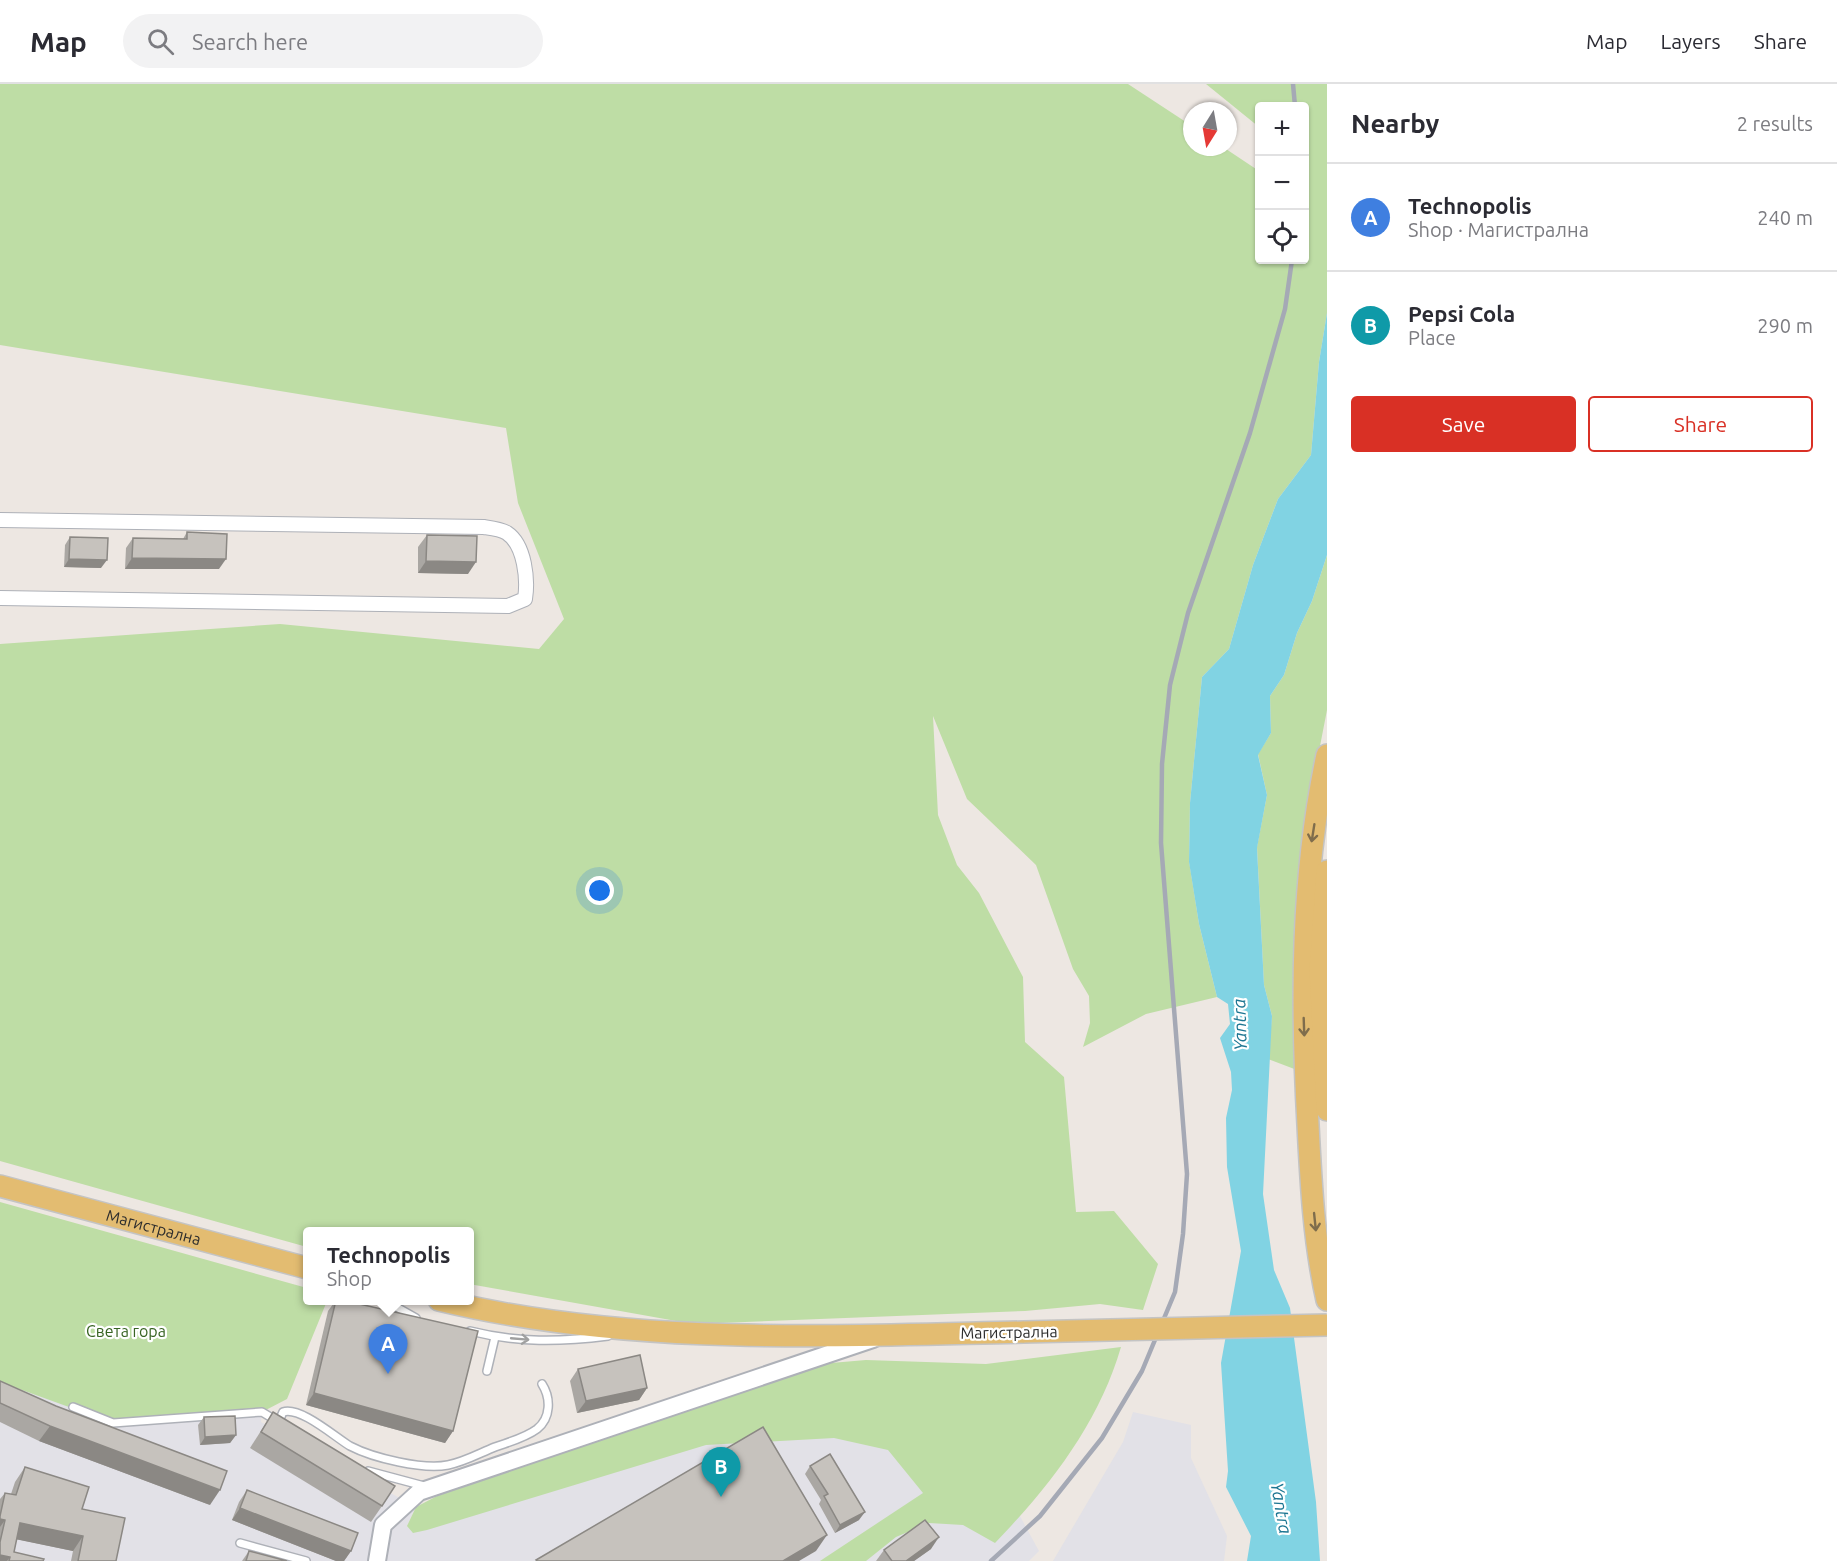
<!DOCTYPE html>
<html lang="en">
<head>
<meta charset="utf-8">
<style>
	:root { --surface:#fff; --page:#f2f2f3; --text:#2b2b33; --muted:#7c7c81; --line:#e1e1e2; --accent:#d93025 }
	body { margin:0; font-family:Ubuntu,sans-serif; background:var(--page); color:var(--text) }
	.controls { position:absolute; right:18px; top:18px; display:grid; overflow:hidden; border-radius:6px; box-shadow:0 2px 4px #0004 }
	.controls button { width:54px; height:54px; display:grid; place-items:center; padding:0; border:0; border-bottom:2px solid var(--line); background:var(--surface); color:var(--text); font:30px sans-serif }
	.compass { position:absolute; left:1183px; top:18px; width:54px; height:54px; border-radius:50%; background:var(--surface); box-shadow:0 2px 4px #0004; rotate:191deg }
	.you { position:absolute; left:600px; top:807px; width:21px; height:21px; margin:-15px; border:4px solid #fff; border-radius:50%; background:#1a73e8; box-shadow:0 0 0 9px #1a73e833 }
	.badge { display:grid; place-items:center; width:39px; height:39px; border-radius:50%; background:var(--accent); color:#fff; font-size:20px; font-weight:700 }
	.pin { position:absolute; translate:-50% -50px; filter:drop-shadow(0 2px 3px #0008) }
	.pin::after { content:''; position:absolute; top:32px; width:21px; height:18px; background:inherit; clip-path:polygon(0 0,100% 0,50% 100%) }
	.popup { position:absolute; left:303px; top:1143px; width:171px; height:78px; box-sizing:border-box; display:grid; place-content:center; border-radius:6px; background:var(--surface); filter:drop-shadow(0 2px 4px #0005); font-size:20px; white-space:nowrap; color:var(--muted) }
	.popup b { font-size:22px; color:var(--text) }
	.popup::after { content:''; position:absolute; left:50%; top:100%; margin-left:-12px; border:12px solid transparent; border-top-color:var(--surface) }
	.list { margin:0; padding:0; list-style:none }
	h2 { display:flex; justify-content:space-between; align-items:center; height:78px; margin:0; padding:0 24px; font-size:26px }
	h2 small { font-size:20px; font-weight:400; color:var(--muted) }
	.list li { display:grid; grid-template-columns:39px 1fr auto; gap:18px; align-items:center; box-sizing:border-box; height:108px; padding:0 24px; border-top:2px solid var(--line) }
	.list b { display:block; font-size:22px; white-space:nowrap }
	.list p { margin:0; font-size:20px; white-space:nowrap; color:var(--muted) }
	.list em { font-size:20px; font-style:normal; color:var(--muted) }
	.actions { display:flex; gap:12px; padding:18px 24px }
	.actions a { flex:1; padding:14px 0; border:2px solid var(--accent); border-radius:6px; text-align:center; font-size:21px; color:var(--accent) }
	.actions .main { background:var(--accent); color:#fff }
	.icon { flex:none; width:33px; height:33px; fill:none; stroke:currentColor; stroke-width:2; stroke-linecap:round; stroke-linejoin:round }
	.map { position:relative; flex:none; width:1327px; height:1477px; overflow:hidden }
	header { display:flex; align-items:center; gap:36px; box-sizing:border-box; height:84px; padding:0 30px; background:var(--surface); border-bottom:2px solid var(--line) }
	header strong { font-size:28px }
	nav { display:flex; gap:33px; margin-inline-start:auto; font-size:21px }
	.search { width:420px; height:54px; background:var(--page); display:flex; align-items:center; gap:15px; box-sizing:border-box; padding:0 21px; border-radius:33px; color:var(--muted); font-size:22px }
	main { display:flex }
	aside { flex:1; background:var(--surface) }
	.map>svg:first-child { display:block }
	.industrial { fill:#e2e1e7 }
	.green { fill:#bedda5 }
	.water { fill:#81d3e3 }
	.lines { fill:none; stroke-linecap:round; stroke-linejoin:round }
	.service-casing { stroke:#aeb1b8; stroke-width:10 }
	.minor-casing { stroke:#aeb1b8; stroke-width:16 }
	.tertiary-casing { stroke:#aeb1b8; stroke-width:20 }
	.primary-casing { stroke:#c4c4c4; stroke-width:24 }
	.service { stroke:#fff; stroke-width:7 }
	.minor { stroke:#fff; stroke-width:14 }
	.tertiary { stroke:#fff; stroke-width:16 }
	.primary { stroke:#e3bc71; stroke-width:21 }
	.rail { stroke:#a5a9b5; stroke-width:4.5 }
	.primary-bridge-casing { stroke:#c4c4c4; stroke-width:24; stroke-linecap:butt }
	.primary-bridge { stroke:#e3bc71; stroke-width:21 }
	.wall { fill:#aaa7a3 }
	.shaded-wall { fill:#8b8884 }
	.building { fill:#c6c2bd; stroke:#8b8884; stroke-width:1.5 }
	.oneway { stroke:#7f6d4c }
	.oneway2 { stroke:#a0a0a0 }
	.labels { text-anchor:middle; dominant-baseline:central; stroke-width:4.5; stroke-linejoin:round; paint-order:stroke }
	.street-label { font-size:16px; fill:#2d2d2d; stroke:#fff }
	.park-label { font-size:16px; fill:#386423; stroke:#fff }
	.water-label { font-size:18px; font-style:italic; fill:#1d7692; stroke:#fff }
</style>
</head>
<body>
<header>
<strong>Map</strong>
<div class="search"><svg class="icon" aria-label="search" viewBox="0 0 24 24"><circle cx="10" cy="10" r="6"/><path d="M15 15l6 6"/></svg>Search here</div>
<nav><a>Map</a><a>Layers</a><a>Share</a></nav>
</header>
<main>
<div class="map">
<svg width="1327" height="1477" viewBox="0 0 1327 1477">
	<rect width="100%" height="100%" fill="#ede7e2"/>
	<g class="industrial">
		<polygon points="0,1298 73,1323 262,1328 261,1338 416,1423 407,1442 620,1380 873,1314 991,1379 1039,1467 1029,1477 0,1477"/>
		<polygon points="1133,1328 1191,1341 1191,1374 1227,1452 1224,1477 1053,1477 1123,1358"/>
	</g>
	<g class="green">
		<polygon points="0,0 1128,0 1192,42 1192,63 1223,63 1259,87 1260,176 1304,176 1304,22 1260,22 1259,43 1206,0 1327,0 1327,229 1319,278 1311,371 1278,415 1253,481 1229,565 1202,593 1190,719 1189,777 1199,840 1217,913 1146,930 1083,963 1090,939 1089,912 1073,885 1036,781 967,715 933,632 938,731 957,781 979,809 1023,893 1025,958 1064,993 1076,1128 1114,1127 1158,1180 1143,1226 1100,1220 1025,1227 693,1240 469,1200 469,1148 307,1148 307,1163 0,1077 0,560 280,540 539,565 564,535 518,419 506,344 0,261"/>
		<polygon points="1327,471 1327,626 1314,693 1295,828 1294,927 1297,986 1268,975 1272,932 1264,901 1257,763 1267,711 1258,670 1271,649 1270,612 1284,591 1297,549 1312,517"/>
		<polygon points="0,1118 307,1204 307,1216 327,1217 287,1315 262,1328 113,1339 0,1298"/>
		<path d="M1121 1263C1099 1339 1050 1402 995 1459L963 1441 929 1439 896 1453 866 1477H820L923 1409 888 1366 834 1354 706 1361 427 1446 413 1449 407 1442 416 1423 437 1412 808 1281 866 1276 986 1280Z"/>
	</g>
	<polygon class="water" points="1327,229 1327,471 1312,517 1297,549 1284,591 1270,612 1271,649 1258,671 1267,711 1257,764 1264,901 1272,932 1263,1110 1274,1186 1290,1224 1316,1418 1320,1477 1247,1477 1251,1452 1226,1403 1228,1387 1221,1279 1241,1167 1227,1083 1226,1034 1232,1006 1231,988 1220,954 1230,940 1228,920 1217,913 1199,840 1189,778 1190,719 1202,593 1229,565 1253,481 1278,415 1311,371 1319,278"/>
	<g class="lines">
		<defs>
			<g id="service">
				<polyline points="384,1216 416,1234"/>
				<path d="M470 1247C518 1259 560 1258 608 1252"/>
				<polyline points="487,1287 495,1253"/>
				<polyline points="73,1323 113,1339 262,1328 277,1337"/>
				<path d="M279 1337 283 1328C300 1322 335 1353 350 1362 373 1374 423 1386 448 1381 464 1378 480 1369 495 1363 509 1358 525 1354 537 1345 551 1334 551 1314 542 1300"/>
				<polyline points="368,1387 424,1402"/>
				<polyline points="240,1459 306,1477"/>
			</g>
			<path id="minor" d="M0 436 484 443C491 444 501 445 507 449 525 461 528 496 525 515L508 522 0 514"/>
			<polyline id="tertiary" points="377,1477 383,1441 419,1408 873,1255"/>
			<g id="primary">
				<path d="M1327 671C1301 793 1301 916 1308 1041 1311 1100 1314 1159 1327 1216"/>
				<polyline points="1327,787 1320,886 1327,1026"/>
				<path id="s1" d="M0 1102 307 1184"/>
				<path d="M439 1216C629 1262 830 1252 1024 1248"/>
			</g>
		</defs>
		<use href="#service" class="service-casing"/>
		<use href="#minor" class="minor-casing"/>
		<use href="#tertiary" class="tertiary-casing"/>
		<use href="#primary" class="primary-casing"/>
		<use href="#service" class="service"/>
		<use href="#minor" class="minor"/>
		<use href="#tertiary" class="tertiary"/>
		<use href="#primary" class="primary"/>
		<g class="rail">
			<polyline points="1293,0 1295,22"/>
			<polyline points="991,1477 1040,1432 1102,1354 1142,1287 1175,1208 1183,1150 1187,1090 1161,759 1162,680 1170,601 1188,529 1250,349 1285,225 1292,176"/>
		</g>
		<defs>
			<polyline id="primary-bridge" points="1024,1248 1327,1241"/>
		</defs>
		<use href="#primary-bridge" class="primary-bridge-casing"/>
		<use href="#primary-bridge" class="primary-bridge"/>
	</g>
	<g class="wall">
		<polygon points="187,448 219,485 125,485 126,464 133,454 183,455"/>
		<polygon points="427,451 468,490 418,489 418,463"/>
		<polygon points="70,453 101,484 64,483 65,461"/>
		<polygon points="336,1216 342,1216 453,1347 445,1359 306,1321 328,1227"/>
		<polygon points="578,1285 647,1304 639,1316 577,1329 570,1297"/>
		<polygon points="0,1297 210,1421 39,1357 0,1338"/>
		<polygon points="273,1328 382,1422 371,1438 250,1364"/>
		<polygon points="204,1333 236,1351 230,1359 200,1361 198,1341"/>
		<polygon points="810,1382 859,1436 835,1449 819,1420 821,1416 805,1390"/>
		<polygon points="25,1383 82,1425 116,1477 71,1477 73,1467 16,1455 14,1468 43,1477 0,1477 0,1415 5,1409 11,1410 15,1398"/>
		<polygon points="247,1406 351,1467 344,1477 336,1477 232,1436 239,1418"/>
		<polygon points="931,1465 914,1477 876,1477 884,1466"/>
		<polygon points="249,1467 287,1477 242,1477"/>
	</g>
	<g class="shaded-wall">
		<polygon points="132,474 226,475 219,485 125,485"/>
		<polygon points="69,475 107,476 101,484 64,483"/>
		<polygon points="426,477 476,478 468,490 418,489"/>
		<polygon points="647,1304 639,1316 577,1329 586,1317"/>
		<polygon points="314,1309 453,1347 445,1359 306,1321"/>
		<polygon points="50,1342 220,1406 210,1421 39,1357"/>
		<polygon points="236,1351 230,1359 200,1361 205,1353"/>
		<polygon points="240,1424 351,1467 344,1477 336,1477 232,1436"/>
		<polygon points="865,1428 859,1436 835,1449 840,1441"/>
		<polygon points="0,1435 5,1436 0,1443"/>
		<polygon points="20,1439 83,1452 73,1467 10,1454"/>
		<polygon points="827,1451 816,1467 799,1477 783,1477"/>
		<polygon points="939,1453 931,1465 914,1477 906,1477"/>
		<polygon points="0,1471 10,1473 7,1477 0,1477"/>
	</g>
	<g class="building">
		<polygon points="187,448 227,450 226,475 132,474 133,454 187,455"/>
		<polygon points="427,451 477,452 476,478 426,477"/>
		<polygon points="70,453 108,454 107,476 69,475"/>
		<polygon points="336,1216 342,1216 478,1247 453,1347 314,1309"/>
		<polygon points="640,1271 647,1304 586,1317 578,1285"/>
		<polygon points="0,1297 56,1322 227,1387 220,1406 50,1342 0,1319"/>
		<polygon points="273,1328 395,1402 382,1422 261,1348"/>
		<polygon points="235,1332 236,1351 205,1353 204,1333"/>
		<polygon points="763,1343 827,1451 783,1477 537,1477 536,1476"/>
		<polygon points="830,1370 865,1428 840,1441 824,1412 828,1410 810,1382"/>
		<polygon points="25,1383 89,1403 82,1425 125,1434 116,1477 78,1477 83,1452 20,1439 14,1468 44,1475 43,1477 9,1477 10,1473 0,1471 0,1458 5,1436 0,1435 0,1432 5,1409 16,1411"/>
		<polygon points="247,1406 358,1449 351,1467 240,1424"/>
		<polygon points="925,1436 939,1453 906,1477 892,1477 884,1466"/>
		<polygon points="249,1467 287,1477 246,1477"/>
	</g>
	<defs><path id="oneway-shaft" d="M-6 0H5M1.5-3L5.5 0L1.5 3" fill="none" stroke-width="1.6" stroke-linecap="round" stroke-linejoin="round" transform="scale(1.5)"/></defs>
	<g class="oneway">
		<use href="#oneway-shaft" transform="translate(1313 749) rotate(99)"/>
		<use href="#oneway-shaft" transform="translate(1304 943) rotate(88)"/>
		<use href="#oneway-shaft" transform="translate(1315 1138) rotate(84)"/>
	</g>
	<use class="oneway2" href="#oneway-shaft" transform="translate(520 1255) rotate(5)"/>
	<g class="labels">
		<g class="street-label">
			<text stroke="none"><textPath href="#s1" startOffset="159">Магистрална</textPath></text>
			<text transform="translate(1009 1248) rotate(-1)">Магистрална</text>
		</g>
		<g class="park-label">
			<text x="126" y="1247">Света гора</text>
		</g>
		<g class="water-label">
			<text transform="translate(1239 941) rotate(-92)">Yantra</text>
			<text transform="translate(1282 1424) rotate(80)">Yantra</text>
		</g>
	</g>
</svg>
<div class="controls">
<button>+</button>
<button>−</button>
<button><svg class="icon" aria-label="locate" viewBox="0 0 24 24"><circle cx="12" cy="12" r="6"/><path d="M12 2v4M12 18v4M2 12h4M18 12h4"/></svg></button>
</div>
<svg class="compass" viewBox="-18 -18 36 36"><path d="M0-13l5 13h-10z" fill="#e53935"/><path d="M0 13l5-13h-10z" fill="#7c7c81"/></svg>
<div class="you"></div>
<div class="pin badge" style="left:388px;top:1290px;background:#3f7fe0">A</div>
<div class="popup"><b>Technopolis</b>Shop</div>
<div class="pin badge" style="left:721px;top:1413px;background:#0f9aa8">B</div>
</div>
<aside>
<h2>Nearby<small>2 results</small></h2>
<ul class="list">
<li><span class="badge" style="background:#3f7fe0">A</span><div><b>Technopolis</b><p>Shop · Магистрална</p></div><em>240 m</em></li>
<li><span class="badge" style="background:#0f9aa8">B</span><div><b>Pepsi Cola</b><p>Place</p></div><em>290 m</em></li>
</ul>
<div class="actions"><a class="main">Save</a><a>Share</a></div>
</aside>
</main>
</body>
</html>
